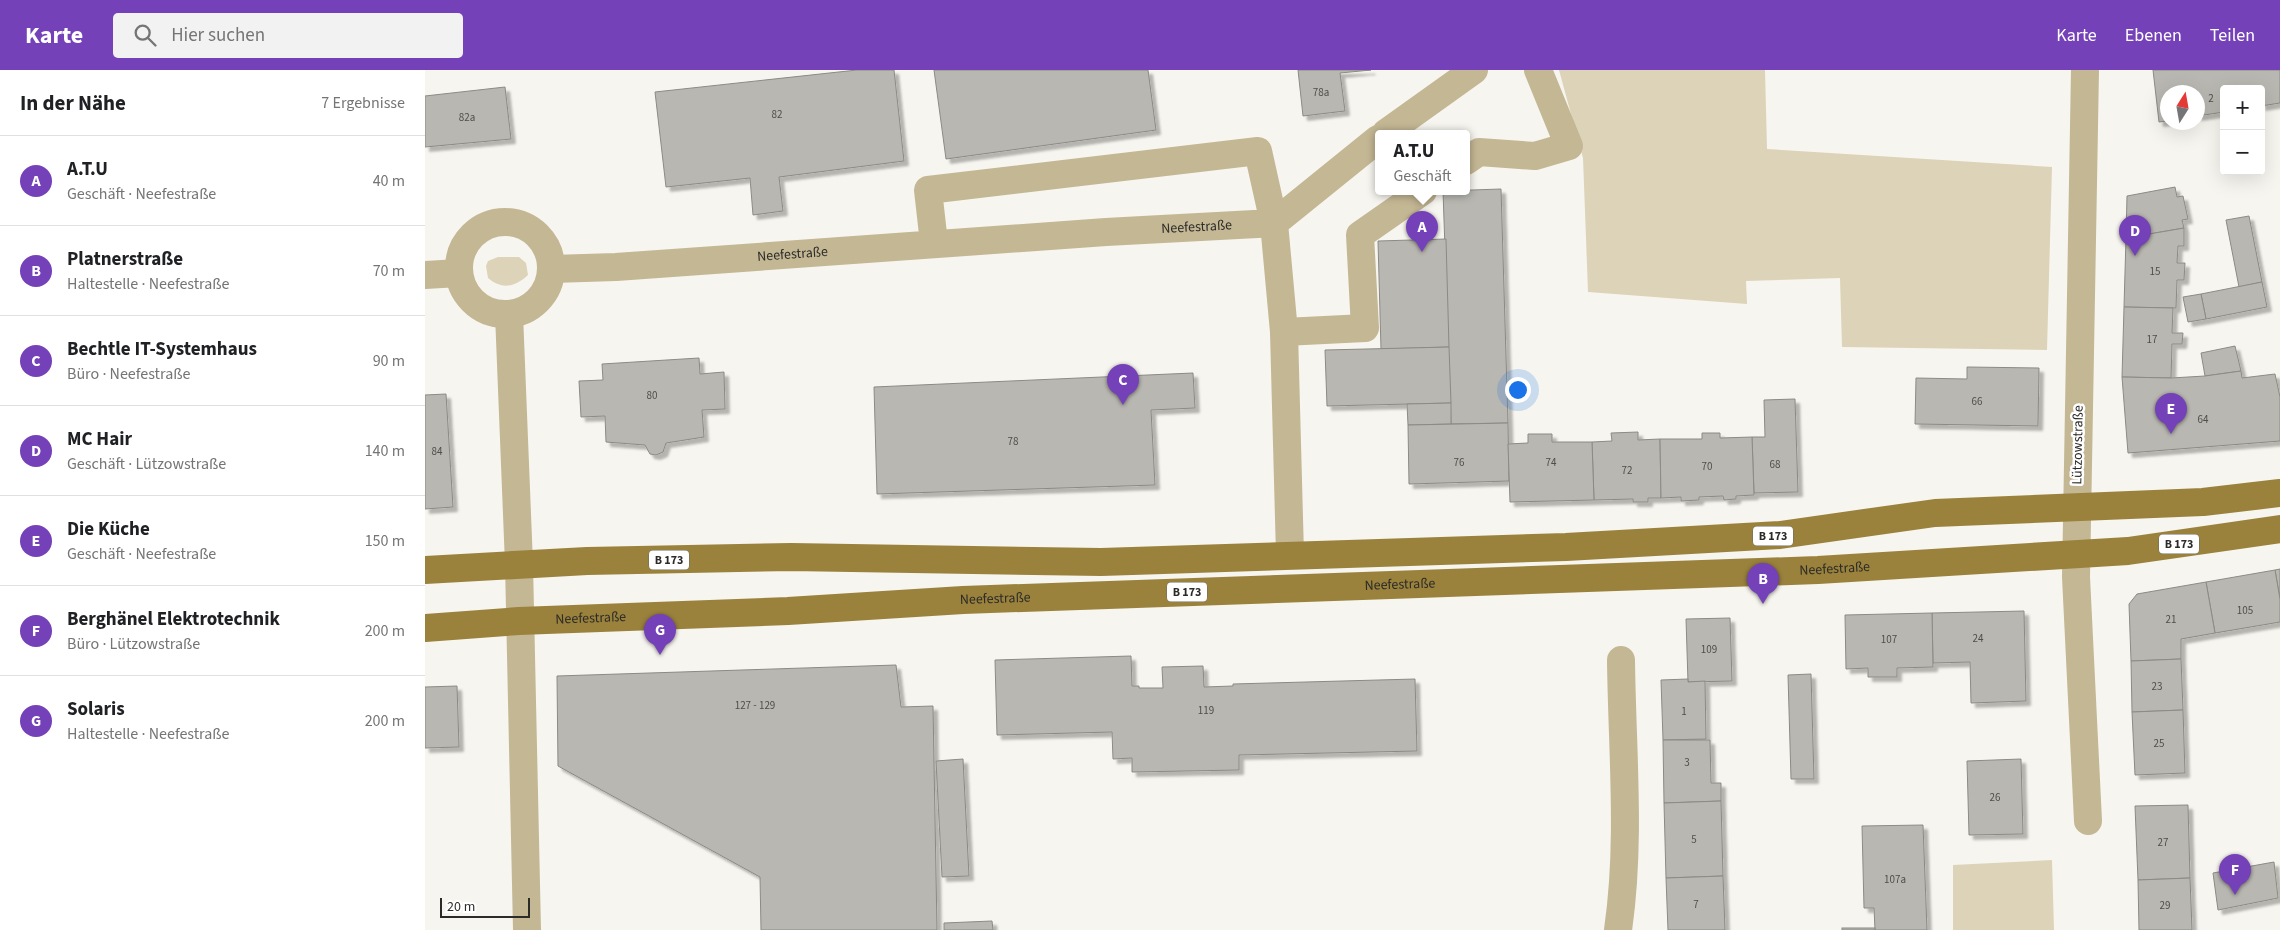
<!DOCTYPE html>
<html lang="de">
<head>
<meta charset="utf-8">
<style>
	:root { --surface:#fff; --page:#f2f2f2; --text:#202124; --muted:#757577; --line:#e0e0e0; --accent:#7541b8 }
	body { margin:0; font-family:"Source Sans 3",sans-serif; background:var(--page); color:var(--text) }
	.controls { position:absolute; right:15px; top:15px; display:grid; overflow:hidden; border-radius:5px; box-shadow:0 5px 20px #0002 }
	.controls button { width:45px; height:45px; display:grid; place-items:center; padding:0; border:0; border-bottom:1px solid var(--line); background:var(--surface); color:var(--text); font:25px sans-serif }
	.compass { position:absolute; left:1735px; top:15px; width:45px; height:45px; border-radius:50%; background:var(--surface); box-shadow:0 5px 20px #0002; rotate:11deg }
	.scale { position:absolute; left:15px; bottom:12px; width:90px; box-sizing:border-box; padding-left:5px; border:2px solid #2c2b29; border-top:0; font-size:14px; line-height:18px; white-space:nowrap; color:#2c2b29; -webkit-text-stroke:4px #fff; paint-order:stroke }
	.you { position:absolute; left:1092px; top:319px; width:18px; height:18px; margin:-12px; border:4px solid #fff; border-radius:50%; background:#1a73e8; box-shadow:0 0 0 8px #1a73e833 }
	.badge { display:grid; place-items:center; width:32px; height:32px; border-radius:50%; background:var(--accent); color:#fff; font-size:16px; font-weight:700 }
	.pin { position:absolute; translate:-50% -41px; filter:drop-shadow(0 1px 2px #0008) }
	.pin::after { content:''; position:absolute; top:26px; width:18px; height:15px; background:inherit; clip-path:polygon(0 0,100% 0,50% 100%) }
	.popup { position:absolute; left:950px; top:60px; width:95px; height:65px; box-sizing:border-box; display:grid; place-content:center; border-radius:5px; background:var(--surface); filter:drop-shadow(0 1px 4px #0005); font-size:16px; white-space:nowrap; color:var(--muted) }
	.popup b { font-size:19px; color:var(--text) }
	.popup::after { content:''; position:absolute; left:50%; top:100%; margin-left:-10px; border:10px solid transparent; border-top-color:var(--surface) }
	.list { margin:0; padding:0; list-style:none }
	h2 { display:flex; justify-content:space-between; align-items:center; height:65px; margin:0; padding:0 20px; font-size:21px }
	h2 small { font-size:16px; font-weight:400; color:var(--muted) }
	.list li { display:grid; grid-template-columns:32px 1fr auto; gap:15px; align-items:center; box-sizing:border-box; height:90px; padding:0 20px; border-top:1px solid var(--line) }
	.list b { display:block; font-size:19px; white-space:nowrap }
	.list p { margin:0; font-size:16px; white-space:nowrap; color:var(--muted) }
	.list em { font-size:16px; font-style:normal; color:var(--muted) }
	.icon { flex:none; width:28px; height:28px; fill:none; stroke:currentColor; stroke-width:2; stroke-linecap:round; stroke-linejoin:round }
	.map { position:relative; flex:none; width:1855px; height:860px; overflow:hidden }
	header { display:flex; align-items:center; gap:30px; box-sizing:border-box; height:70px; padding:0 25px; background:var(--accent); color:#fff }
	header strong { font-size:24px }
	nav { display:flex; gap:28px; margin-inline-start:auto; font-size:18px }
	.search { width:350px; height:45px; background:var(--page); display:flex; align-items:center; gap:12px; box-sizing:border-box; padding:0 18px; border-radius:5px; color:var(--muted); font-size:19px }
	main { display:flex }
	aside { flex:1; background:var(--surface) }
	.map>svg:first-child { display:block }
	.green { fill:#ddd3b8 }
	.building { fill:#b9b7b1; stroke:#8c8a84; filter:url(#shadow) }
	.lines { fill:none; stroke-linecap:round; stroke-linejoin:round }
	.minor { stroke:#c4b794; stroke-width:28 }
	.major { stroke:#9a823c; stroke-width:28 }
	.labels { text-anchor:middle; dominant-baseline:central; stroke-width:5; stroke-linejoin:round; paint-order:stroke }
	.number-label { font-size:11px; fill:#4f4e4b }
	.shield { fill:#fff; stroke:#6b6b69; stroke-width:1 }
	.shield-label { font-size:12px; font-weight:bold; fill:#2c2b29 }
	.street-label { font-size:14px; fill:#2c2b29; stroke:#fff }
</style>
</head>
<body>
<header>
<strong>Karte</strong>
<div class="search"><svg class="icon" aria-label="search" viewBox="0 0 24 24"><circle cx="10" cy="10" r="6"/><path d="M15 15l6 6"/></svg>Hier suchen</div>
<nav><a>Karte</a><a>Ebenen</a><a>Teilen</a></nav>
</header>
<main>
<aside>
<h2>In der Nähe<small>7 Ergebnisse</small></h2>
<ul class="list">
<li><span class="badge">A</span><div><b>A.T.U</b><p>Geschäft · Neefestraße</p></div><em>40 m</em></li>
<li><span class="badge">B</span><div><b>Platnerstraße</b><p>Haltestelle · Neefestraße</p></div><em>70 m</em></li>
<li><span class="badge">C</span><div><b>Bechtle IT-Systemhaus</b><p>Büro · Neefestraße</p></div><em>90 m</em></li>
<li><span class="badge">D</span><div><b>MC Hair</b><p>Geschäft · Lützowstraße</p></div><em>140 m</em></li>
<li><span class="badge">E</span><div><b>Die Küche</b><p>Geschäft · Neefestraße</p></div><em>150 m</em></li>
<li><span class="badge">F</span><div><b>Berghänel Elektrotechnik</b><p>Büro · Lützowstraße</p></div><em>200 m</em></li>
<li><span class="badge">G</span><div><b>Solaris</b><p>Haltestelle · Neefestraße</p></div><em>200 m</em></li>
</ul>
</aside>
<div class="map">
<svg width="1855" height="860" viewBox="0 0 1855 860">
	<defs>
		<filter id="shadow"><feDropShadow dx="4.5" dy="4.5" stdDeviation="1" flood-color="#0004"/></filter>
	</defs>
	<rect width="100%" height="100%" fill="#f7f5ef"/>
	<g class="green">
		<polygon points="1134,0 1340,0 1342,79 1627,97 1622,280 1417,277 1415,208 1321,211 1322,234 1163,222 1158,88"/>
		<path d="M73 187H94L101 193 103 205C90 217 77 220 63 208L61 196 63 191Z"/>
		<polygon points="1627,790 1629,860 1528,860 1528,795"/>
	</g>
	<g class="building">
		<polygon points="432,0 469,0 479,91 354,107 358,141 328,145 325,108 241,117 230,22"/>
		<polygon points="509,0 723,0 731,60 521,89"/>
		<polygon points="873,0 946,0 915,3 920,41 878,46"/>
		<polygon points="1728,0 1855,0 1855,33 1836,36 1836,19 1799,19 1799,42 1772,46 1772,22 1742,22 1742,51 1734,52"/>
		<polygon points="80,17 86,69 0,77 0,26"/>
		<polygon points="1750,117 1752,127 1758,126 1763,149 1757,150 1759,158 1701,168 1702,126"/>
		<polygon points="1076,119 1083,353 1026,354 1018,121"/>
		<polygon points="1824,146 1837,212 1814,217 1801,150"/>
		<polygon points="1759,158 1759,176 1753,176 1752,193 1760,193 1759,210 1752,210 1751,238 1699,237 1701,168"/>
		<polygon points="1021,169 1024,277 956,279 953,171"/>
		<polygon points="1837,212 1842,237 1781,249 1776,224"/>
		<polygon points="1776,224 1781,249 1763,252 1758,227"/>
		<polygon points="1699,237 1748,238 1747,263 1758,263 1757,274 1747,274 1746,308 1697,307"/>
		<polygon points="1810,276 1816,301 1780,306 1776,283"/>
		<polygon points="1024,277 1026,333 902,336 900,280"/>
		<polygon points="274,288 275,304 299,302 300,339 277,340 279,367 241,373 238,382 231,385 225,384 220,375 181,372 180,346 156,347 154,311 178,310 177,294"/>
		<polygon points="1542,297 1614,298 1613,356 1490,354 1491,308 1542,309"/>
		<polygon points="1816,301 1817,308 1850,304 1855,327 1855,371 1703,383 1697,307 1746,308 1780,306"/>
		<polygon points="768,303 770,338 726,340 730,415 452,424 449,317"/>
		<polygon points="21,324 28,437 0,439 0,325"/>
		<polygon points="1370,329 1373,422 1329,423 1327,367 1340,367 1339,330"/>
		<polygon points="1026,333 1026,354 983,355 982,334"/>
		<polygon points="1083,353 1084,411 984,414 983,355"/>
		<polygon points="1213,362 1213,370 1235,369 1236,428 1223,428 1223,432 1208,432 1208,429 1169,430 1167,372 1187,371 1186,363"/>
		<polygon points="1277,363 1295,363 1295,368 1327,367 1329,425 1311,426 1311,429 1299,430 1298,426 1274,427 1274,430 1256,431 1256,427 1236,428 1235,369 1277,369"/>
		<polygon points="1103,364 1127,364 1127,372 1167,372 1169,430 1085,432 1083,374 1103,373"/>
		<polygon points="1855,499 1855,529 1850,500"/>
		<polygon points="1850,500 1855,529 1855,552 1790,563 1781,512"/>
		<polygon points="1781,512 1790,563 1756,569 1756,589 1706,591 1704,534 1712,524"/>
		<polygon points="1599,541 1601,631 1546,633 1545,592 1508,593 1507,543"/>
		<polygon points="1507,543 1508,597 1472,598 1472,607 1443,607 1443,598 1421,599 1420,545"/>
		<polygon points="1305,548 1307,611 1263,612 1261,549"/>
		<polygon points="706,586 707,616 714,616 714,618 738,618 737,597 778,596 779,617 808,616 808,614 990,609 992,681 814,685 814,700 707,702 707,688 688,689 687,662 572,665 570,590"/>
		<polygon points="1756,589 1758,640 1707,642 1706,591"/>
		<polygon points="471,595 476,637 508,636 512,860 336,860 335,807 133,696 132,606"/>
		<polygon points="1386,604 1389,709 1366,709 1363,605"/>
		<polygon points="1263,609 1263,612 1280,611 1281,669 1238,670 1236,610"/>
		<polygon points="32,616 34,677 0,678 0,617"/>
		<polygon points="1758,640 1760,703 1710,705 1707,642"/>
		<polygon points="1238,670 1285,670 1286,713 1296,713 1296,731 1239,733"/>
		<polygon points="538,689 544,806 517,807 511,691"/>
		<polygon points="1596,689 1598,764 1544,765 1542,691"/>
		<polygon points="1296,731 1298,806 1241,808 1239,733"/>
		<polygon points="1763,735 1765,808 1713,810 1710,736"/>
		<polygon points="1498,755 1502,860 1450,860 1449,838 1439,838 1437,756"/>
		<polygon points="1849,792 1853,828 1793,840 1788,803"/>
		<polygon points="1298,806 1300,860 1243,860 1241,808"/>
		<polygon points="1765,808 1767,860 1714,860 1713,810"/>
		<polygon points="567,851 568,860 519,860 519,853"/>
		<rect x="1417" y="858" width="33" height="2"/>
	</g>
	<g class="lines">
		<g class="minor">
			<polyline points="1660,0 1651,507 1663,751"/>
			<polyline points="961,63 1049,0"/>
			<polyline points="1041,91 1054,82 1110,86 1144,76 1113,0"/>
			<circle cx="80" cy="198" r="46"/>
			<path id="s1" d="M127 199 191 197 681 162 849 153 833 81 503 120 509 173"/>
			<polyline points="0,205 34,203"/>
			<polyline points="84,244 94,494 102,860"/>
			<polyline points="859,262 940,258 935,165 998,121"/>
			<polyline points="865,485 859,262 849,153 953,69"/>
			<path d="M1193 860C1206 771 1197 680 1196 590"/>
		</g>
		<g class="major">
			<polyline points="0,500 162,491 366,487 676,492 1141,477 1355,465 1510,443 1778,432 1855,423"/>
			<path id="s2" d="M0 558 94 551 363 541 538 530 1393 500 1703 481 1855 459"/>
		</g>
	</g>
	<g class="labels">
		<g class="number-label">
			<text x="896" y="22">78a</text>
			<text x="1786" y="28">2</text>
			<text x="352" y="44">82</text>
			<text x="42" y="47">82a</text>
			<text x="1730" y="201">15</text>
			<text x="1727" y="269">17</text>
			<text x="227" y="325">80</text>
			<text x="1552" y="331">66</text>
			<text x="1778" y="349">64</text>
			<text x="588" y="371">78</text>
			<text x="12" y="381">84</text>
			<text x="1034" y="392">76</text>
			<text x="1126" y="392">74</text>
			<text x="1350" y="394">68</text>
			<text x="1282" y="396">70</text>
			<text x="1202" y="400">72</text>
			<text x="1820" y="540">105</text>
			<text x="1746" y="549">21</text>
			<text x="1553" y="568">24</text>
			<text x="1464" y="569">107</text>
			<text x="1284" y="579">109</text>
			<text x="1732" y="616">23</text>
			<text x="330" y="635">127 - 129</text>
			<text x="781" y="640">119</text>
			<text x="1259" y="641">1</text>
			<text x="1734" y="673">25</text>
			<text x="1262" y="692">3</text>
			<text x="1570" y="727">26</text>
			<text x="1269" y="769">5</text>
			<text x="1738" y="772">27</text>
			<text x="1470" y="809">107a</text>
			<text x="1271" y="834">7</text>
			<text x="1740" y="835">29</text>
		</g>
		<g class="shield">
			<rect x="1328" y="456.5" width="40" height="19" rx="4"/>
			<rect x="1734" y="464.5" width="40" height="19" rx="4"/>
			<rect x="224" y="480.5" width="40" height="19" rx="4"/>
			<rect x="742" y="512.5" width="40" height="19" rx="4"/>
		</g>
		<g class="shield-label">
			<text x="1348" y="466">B 173</text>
			<text x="1754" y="474">B 173</text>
			<text x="244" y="490">B 173</text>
			<text x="762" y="522">B 173</text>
		</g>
		<g class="street-label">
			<text stroke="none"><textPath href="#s1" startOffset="646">Neefestraße</textPath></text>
			<text stroke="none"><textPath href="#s1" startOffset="241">Neefestraße</textPath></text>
			<text transform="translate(1653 375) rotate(-89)">Lützowstraße</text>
			<text stroke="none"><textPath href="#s2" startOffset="1411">Neefestraße</textPath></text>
			<text stroke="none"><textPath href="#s2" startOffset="976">Neefestraße</textPath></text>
			<text stroke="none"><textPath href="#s2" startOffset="571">Neefestraße</textPath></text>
			<text stroke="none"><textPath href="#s2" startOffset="166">Neefestraße</textPath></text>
		</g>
	</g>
</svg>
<div class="controls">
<button>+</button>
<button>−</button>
</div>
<svg class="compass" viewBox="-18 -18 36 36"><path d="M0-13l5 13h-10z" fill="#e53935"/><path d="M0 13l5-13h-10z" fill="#757577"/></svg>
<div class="scale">20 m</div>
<div class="you"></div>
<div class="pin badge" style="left:997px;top:182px">A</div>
<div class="popup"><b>A.T.U</b>Geschäft</div>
<div class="pin badge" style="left:1338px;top:534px">B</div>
<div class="pin badge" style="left:698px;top:335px">C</div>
<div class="pin badge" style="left:1710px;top:186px">D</div>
<div class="pin badge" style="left:1746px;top:364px">E</div>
<div class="pin badge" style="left:1810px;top:825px">F</div>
<div class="pin badge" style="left:235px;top:585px">G</div>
</div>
</main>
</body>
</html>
